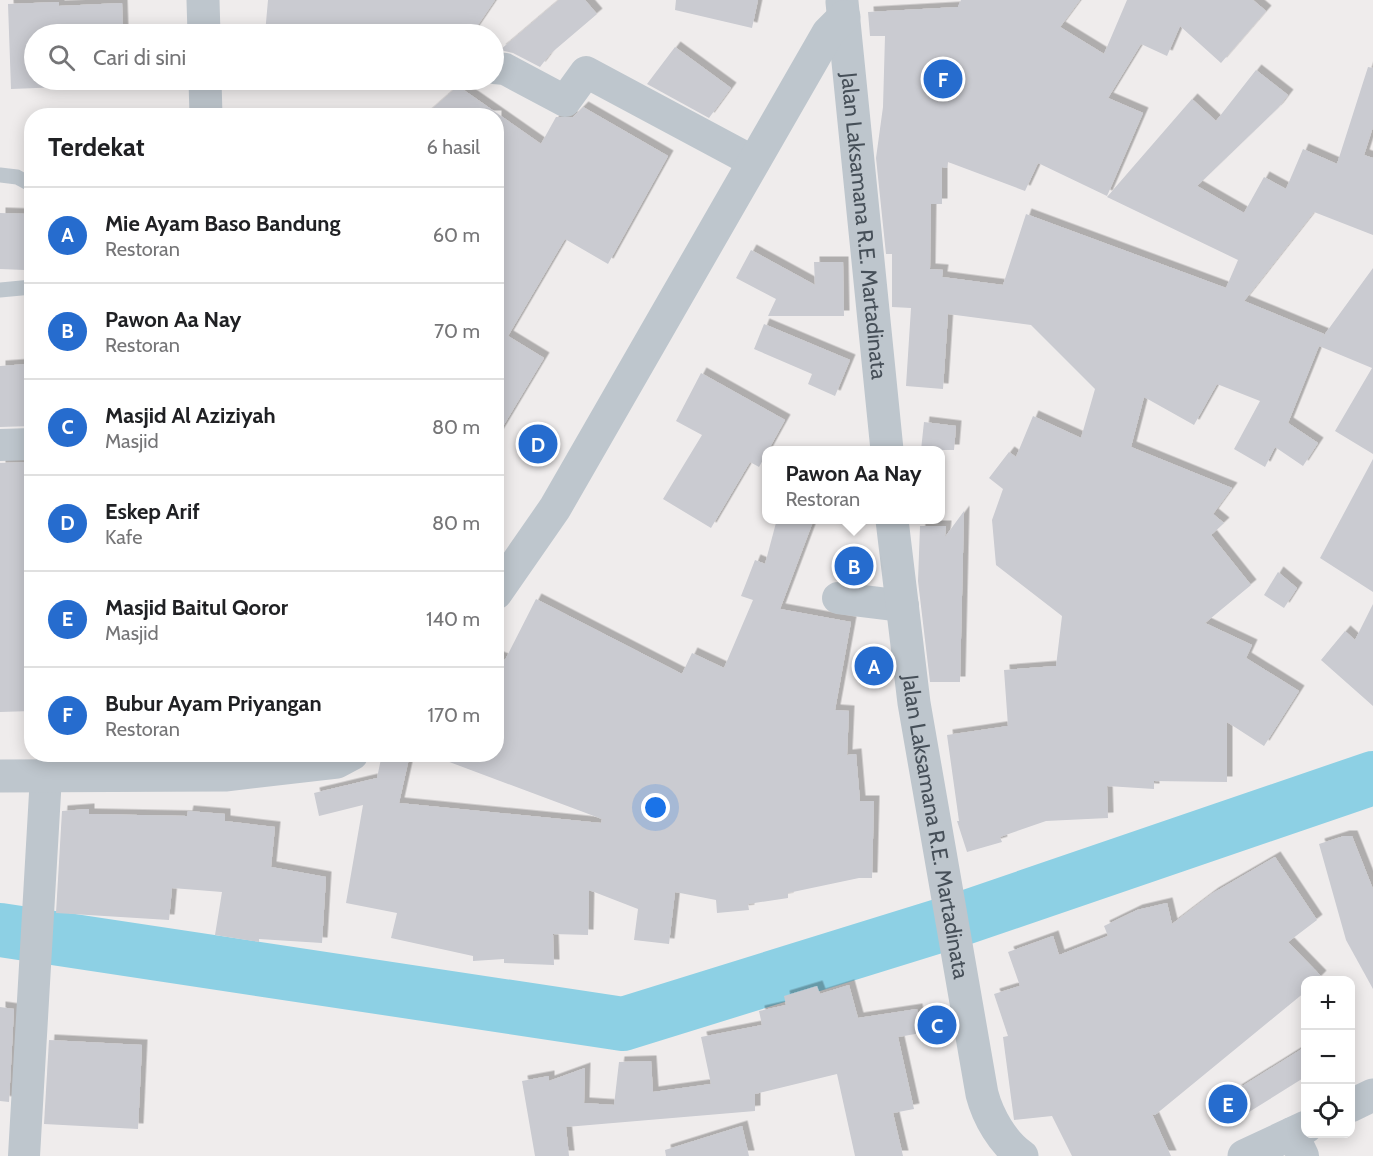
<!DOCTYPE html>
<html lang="id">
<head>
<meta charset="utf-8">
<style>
	:root { --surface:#fff; --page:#f6f6f6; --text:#202124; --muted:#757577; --line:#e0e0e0; --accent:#266cce }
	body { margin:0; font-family:Cabin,sans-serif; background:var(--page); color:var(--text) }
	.controls { position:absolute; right:18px; bottom:18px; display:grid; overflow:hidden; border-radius:12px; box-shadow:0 3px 15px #0003 }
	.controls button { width:54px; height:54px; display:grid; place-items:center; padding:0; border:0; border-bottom:2px solid var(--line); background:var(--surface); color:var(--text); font:30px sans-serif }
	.you { position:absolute; left:656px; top:808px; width:21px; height:21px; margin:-15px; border:4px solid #fff; border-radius:50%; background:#1a73e8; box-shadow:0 0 0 9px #1a73e833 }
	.badge { display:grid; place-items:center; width:39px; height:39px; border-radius:50%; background:var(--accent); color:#fff; font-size:20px; font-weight:700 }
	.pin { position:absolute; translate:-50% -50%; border:3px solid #fff; box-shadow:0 2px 6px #0006 }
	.popup { position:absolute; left:762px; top:446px; width:183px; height:78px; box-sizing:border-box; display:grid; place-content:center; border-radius:12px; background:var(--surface); filter:drop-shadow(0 2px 4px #0005); font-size:20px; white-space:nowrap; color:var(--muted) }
	.popup b { font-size:22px; color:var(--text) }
	.popup::after { content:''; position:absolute; left:50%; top:100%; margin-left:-12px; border:12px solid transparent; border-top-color:var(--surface) }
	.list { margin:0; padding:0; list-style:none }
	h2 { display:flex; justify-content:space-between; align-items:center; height:78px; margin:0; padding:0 24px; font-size:26px }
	h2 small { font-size:20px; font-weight:400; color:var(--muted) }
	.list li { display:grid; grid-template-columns:39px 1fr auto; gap:18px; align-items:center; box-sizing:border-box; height:96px; padding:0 24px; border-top:2px solid var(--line) }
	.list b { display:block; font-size:22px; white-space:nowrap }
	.list p { margin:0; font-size:20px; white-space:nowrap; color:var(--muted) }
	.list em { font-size:20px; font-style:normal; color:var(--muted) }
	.icon { flex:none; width:33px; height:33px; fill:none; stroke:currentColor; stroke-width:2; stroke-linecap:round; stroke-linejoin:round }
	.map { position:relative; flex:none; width:1373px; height:1156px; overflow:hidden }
	.search { position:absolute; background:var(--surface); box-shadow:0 3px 15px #0003; left:24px; top:24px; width:480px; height:66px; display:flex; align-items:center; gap:15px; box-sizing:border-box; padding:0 21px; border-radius:33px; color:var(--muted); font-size:22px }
	.panel { position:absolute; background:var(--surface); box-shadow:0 3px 15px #0003; left:24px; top:108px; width:480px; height:654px; border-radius:24px }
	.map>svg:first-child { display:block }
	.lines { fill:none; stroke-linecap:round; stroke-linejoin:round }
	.river { stroke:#8dd0e4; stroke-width:54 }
	.building { fill:#cacbd1; filter:url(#shadow) }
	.service { stroke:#bec6cd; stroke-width:15 }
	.minor { stroke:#bec6cd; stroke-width:32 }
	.tertiary { stroke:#bec6cd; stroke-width:33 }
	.labels { text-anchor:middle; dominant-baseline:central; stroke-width:6; stroke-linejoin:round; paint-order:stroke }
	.street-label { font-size:22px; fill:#464f58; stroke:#fff }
</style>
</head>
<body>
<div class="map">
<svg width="1373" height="1156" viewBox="0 0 1373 1156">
	<defs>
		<filter id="shadow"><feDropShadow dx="5.5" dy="-5.5" stdDeviation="0" flood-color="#0004"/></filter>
	</defs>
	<rect width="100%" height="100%" fill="#efecec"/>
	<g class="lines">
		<polyline class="river" points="0,930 623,1024 958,920 1373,778"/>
	</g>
	<g class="building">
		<polygon points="268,0 495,0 472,34 265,34"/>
		<polygon points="559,0 585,0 597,14 550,54 540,67 513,53 500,50"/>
		<polygon points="676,0 758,0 752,28 675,10"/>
		<polygon points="961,0 1080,0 1060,27 1104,54 1127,0 1253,0 1266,11 1221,63 1180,26 1167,56 1141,44 1108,98 1143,113 1107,196 1038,163 1025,191 948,162 947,168 942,167 942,204 931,204 930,269 943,270 942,277 1003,285 1026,214 1226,288 1238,260 1107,197 1192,99 1216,121 1256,70 1288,95 1278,108 1197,186 1244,213 1264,177 1286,189 1303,149 1337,164 1368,67 1373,68 1373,127 1364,155 1373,158 1373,235 1314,212 1244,301 1324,334 1322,338 1373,268 1373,454 1335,431 1372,368 1319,346 1288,423 1318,443 1303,466 1275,447 1265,467 1234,449 1260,401 1217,384 1194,425 1144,397 1131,447 1232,488 1213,514 1224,523 1211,535 1251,585 1205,623 1252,645 1246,658 1299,691 1264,746 1227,722 1227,782 1154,781 1154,789 1107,786 1108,818 1046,821 1000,837 1002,842 967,852 957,821 959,821 947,735 1008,726 1004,670 1056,666 1062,616 996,565 992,520 1003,489 989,478 1009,452 1016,457 1033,416 1081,438 1095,389 1031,325 948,314 943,389 906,386 911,308 892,307 892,254 886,254 876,158 883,107 885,36 870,36 868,12 958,7"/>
		<polygon points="59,2 59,6 122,3 123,34 34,34 34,80 62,80 62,87 11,89 8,4"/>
		<polygon points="675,47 731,88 709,118 647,84"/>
		<polygon points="458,86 541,144 556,117 573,117 583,107 668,156 608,264 565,239 508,336 544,358 496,438 496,116 424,116"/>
		<polygon points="0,213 27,214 25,270 0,269"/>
		<polygon points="751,250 815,285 814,262 843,262 844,316 768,316 776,299 736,278"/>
		<polygon points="764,324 850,360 835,396 808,384 812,374 754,349"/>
		<polygon points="28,364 32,426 0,427 0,366"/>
		<polygon points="701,373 785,420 759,467 750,462 711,528 663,499 702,435 676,421"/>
		<polygon points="924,422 956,426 954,450 921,450"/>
		<polygon points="1373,459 1373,592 1320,558"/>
		<polygon points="32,462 32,711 0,712 0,463"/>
		<polygon points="964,511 960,682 930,682 918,581 920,526 946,526 945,537"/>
		<polygon points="777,519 814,519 780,609 851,622 835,710 849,711 847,755 856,754 860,801 874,801 872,878 859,878 788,893 788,898 748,904 749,910 717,913 716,900 675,892 669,944 634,940 638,909 589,890 588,935 553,934 554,965 504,963 504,959 473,961 473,956 391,938 397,913 346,903 363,805 319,816 314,793 377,778 382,754 410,754 399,803 601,823 602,819 436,757 437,754 496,754 496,656 505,660 536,599 682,674 692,653 724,668 753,600 741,596 755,560 765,564"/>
		<polygon points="1278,572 1297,588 1284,608 1264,595"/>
		<polygon points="1373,604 1373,706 1321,660 1345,631 1355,640"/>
		<polygon points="89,809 89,814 187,816 188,811 225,814 225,821 275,827 271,867 326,877 322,943 259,939 259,942 215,935 222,892 172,888 169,920 56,913 62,811"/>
		<polygon points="1344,836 1352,836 1373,889 1373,989 1346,940 1319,844"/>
		<polygon points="1275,857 1317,920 1288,942 1321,976 1316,981 1305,981 1305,992 1155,1115 1152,1114 1171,1156 1072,1156 1052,1116 1014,1120 1003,1037 1008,1036 994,994 1020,986 1008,952 1053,936 1059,955 1108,936 1104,926 1137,910 1167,903 1172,924 1213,893"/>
		<polygon points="849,985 858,1018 917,1009 921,1033 898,1037 914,1109 893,1113 903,1156 855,1156 837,1074 755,1094 755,1111 566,1127 569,1156 535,1156 522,1081 549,1076 549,1081 585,1068 584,1103 614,1105 619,1062 651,1061 653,1092 711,1084 701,1037 762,1025 759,1011 786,1005 784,996 817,986 820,994"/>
		<polygon points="0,1007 14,1009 9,1102 0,1101"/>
		<polygon points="49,1040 142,1045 138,1129 44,1124"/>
		<polygon points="1305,1047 1305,1077 1249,1112 1236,1090"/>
		<polygon points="742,1126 749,1156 666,1156 665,1150"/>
	</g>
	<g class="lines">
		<g class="service">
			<polyline points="0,175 17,177 32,185"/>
			<polyline points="0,290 32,287"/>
		</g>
		<g class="minor">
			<polyline points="494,68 505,69 565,101 586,72 754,162"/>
			<polyline points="0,445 32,444"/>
			<polyline points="838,598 903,606"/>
			<polyline points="1292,1133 1303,1156"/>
			<polyline points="24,1156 46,776"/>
		</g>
		<g class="tertiary">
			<polyline points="203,0 204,34"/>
			<path id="s1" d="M842 2 887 450"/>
			<polyline points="205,80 206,116"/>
			<path id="s2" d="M892 520 914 703 982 1094C988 1117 1003 1143 1022 1156"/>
			<polyline points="496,593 555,508 828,33 844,17"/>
			<polyline points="0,776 225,775 337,762 352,754"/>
			<polyline points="1350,1106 1373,1095"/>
			<polyline points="1244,1156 1306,1127"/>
		</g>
	</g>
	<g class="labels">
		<g class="street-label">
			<text stroke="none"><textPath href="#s1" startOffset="225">Jalan Laksamana R.E. Martadinata</textPath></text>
			<text stroke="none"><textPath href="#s2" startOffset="310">Jalan Laksamana R.E. Martadinata</textPath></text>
		</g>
	</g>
</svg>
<div class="controls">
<button>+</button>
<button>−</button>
<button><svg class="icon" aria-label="locate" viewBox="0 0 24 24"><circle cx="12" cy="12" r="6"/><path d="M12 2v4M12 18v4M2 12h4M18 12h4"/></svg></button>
</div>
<div class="you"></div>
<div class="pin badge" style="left:874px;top:666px">A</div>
<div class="pin badge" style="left:854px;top:566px">B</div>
<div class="popup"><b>Pawon Aa Nay</b>Restoran</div>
<div class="pin badge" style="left:937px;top:1025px">C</div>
<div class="pin badge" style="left:538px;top:444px">D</div>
<div class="pin badge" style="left:1228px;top:1104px">E</div>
<div class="pin badge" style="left:943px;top:79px">F</div>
<div class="search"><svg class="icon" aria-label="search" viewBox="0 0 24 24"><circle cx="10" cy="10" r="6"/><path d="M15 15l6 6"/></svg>Cari di sini</div>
<section class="panel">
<h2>Terdekat<small>6 hasil</small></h2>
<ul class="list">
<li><span class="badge">A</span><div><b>Mie Ayam Baso Bandung</b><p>Restoran</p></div><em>60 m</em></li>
<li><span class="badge">B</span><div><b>Pawon Aa Nay</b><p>Restoran</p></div><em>70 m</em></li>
<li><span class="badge">C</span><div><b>Masjid Al Aziziyah</b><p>Masjid</p></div><em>80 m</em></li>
<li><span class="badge">D</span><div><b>Eskep Arif</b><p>Kafe</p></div><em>80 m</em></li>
<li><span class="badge">E</span><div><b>Masjid Baitul Qoror</b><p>Masjid</p></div><em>140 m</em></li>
<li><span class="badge">F</span><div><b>Bubur Ayam Priyangan</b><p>Restoran</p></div><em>170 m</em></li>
</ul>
</section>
</div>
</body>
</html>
